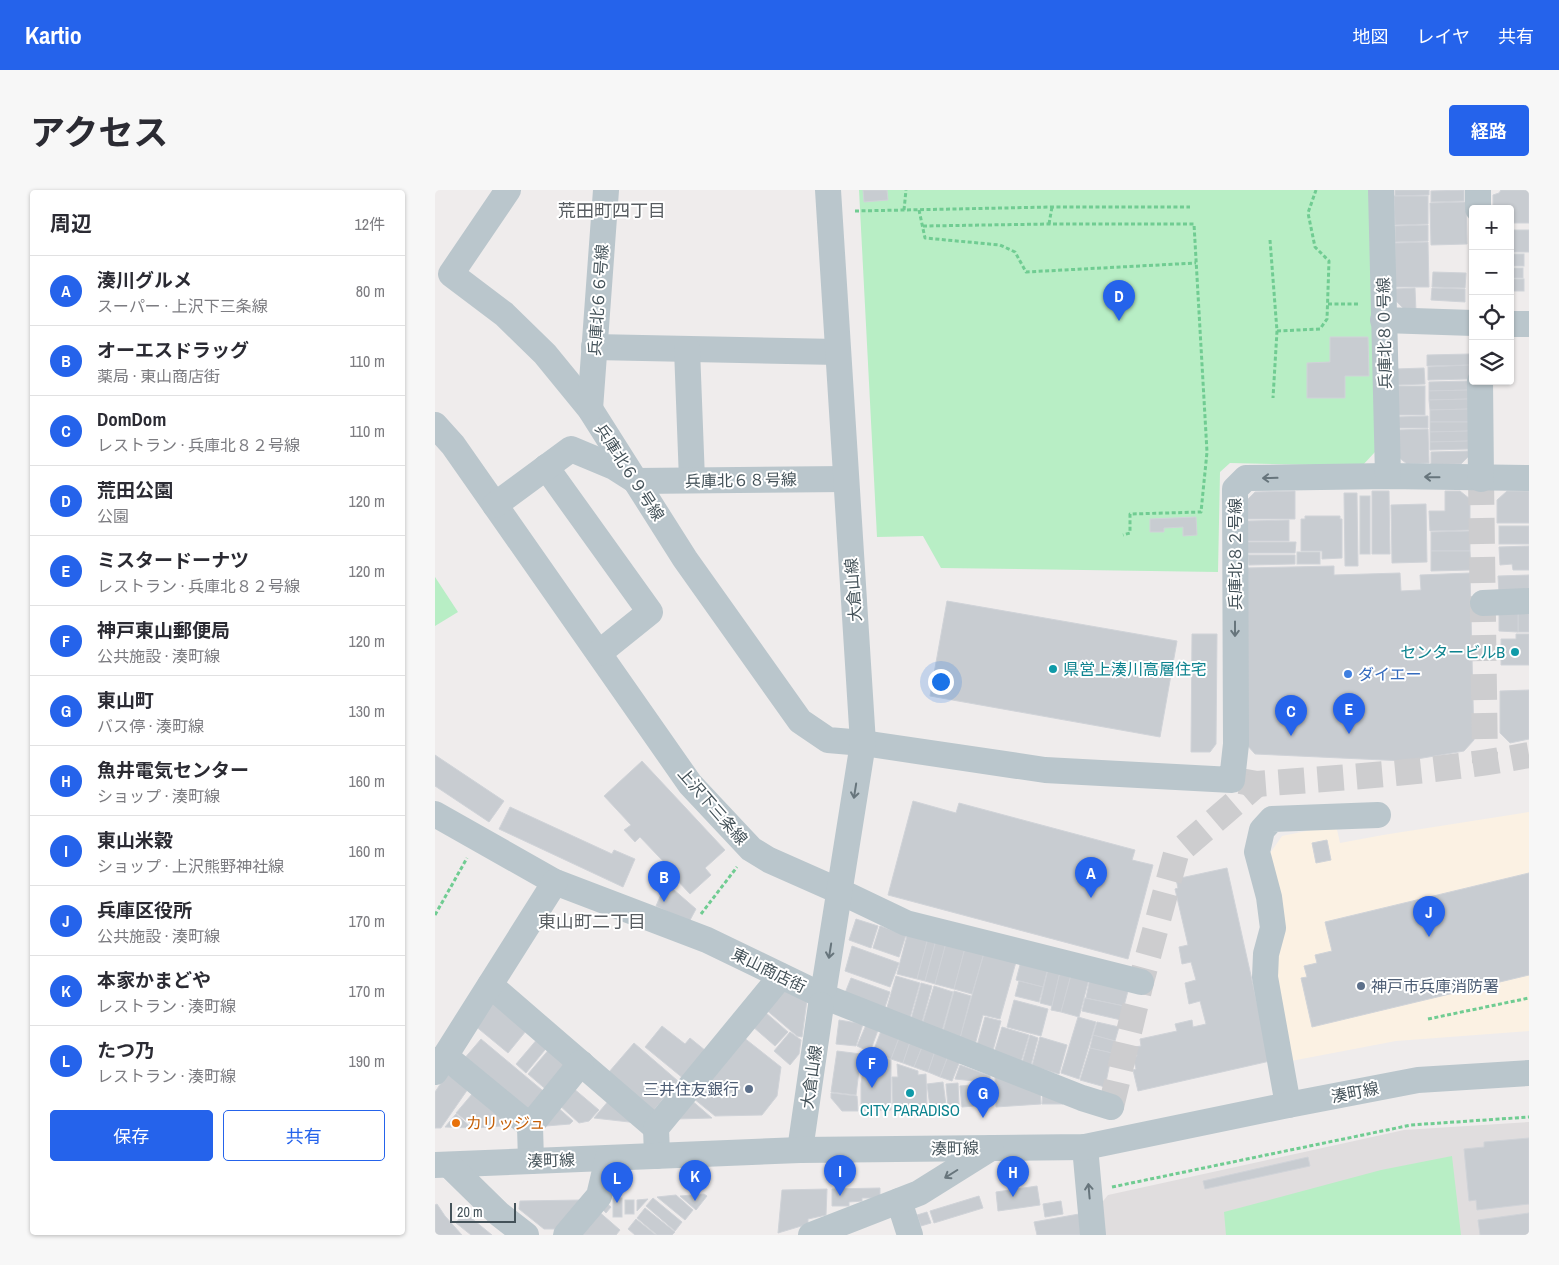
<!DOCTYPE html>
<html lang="ja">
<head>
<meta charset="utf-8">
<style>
	:root { --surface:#fff; --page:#f7f7f7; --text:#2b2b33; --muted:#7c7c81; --line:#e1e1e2; --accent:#2563eb }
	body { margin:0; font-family:"Archivo Narrow","Noto Sans JP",sans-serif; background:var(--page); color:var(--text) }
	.controls { position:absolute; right:15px; top:15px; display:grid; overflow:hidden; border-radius:5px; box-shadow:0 1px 4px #0004 }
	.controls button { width:45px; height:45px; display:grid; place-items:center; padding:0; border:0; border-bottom:1px solid var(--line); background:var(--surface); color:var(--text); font:25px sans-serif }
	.scale { position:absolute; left:15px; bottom:12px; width:66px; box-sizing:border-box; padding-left:5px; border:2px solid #445259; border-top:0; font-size:14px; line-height:18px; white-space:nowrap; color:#445259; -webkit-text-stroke:4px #fff; paint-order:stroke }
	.you { position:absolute; left:505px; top:491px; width:18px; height:18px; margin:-12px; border:4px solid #fff; border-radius:50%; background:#1a73e8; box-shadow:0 0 0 8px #1a73e833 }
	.badge { display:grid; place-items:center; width:32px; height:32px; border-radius:50%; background:var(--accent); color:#fff; font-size:16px; font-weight:700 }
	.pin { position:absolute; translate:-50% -41px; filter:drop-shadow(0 1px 2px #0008) }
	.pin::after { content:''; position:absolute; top:26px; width:18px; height:15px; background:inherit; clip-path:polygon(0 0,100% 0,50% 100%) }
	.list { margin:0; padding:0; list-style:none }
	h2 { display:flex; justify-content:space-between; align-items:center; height:65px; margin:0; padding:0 20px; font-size:21px }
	h2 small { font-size:16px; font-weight:400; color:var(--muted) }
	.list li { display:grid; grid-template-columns:32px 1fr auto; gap:15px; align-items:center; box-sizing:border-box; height:70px; padding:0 20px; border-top:1px solid var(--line) }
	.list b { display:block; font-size:19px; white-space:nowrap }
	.list p { margin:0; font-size:16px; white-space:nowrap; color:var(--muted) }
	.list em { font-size:16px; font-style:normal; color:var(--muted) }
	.actions { display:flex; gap:10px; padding:15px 20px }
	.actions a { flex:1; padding:11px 0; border:1px solid var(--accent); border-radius:5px; text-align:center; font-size:18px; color:var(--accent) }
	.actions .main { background:var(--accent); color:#fff }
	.icon { flex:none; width:28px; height:28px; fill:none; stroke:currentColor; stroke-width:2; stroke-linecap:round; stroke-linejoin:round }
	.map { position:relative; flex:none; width:1094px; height:1045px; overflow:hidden; border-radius:5px }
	header { display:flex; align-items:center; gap:30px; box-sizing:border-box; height:70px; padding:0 25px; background:var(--accent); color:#fff }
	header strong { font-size:24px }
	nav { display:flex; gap:28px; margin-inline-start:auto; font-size:18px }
	.intro { display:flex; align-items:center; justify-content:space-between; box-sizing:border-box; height:120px; padding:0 30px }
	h1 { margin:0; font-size:35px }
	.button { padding:12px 22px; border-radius:5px; background:var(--accent); color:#fff; font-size:18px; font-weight:700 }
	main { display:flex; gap:30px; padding:0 30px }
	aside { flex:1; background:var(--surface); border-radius:5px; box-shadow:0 1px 4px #0004 }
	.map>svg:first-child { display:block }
	.commercial { fill:#fbf1e3 }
	.education { fill:#e0ddde }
	.green { fill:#b8eec5 }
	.building { fill:#c8ccd1; stroke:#d0d3d8 }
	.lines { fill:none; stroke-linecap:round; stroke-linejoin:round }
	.minor-tunnel { stroke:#cdcdcf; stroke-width:26; stroke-dasharray:26 13; stroke-linecap:butt }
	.path { stroke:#70cc92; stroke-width:3; stroke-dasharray:4 2.5; stroke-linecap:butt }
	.minor { stroke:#bac6cc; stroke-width:26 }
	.oneway { stroke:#67757c }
	.culture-dot { fill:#0f9aa8; stroke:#fff; stroke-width:2 }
	.shop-dot { fill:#3f7fe0; stroke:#fff; stroke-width:2 }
	.service-dot { fill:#5c6f8a; stroke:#fff; stroke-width:2 }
	.food-dot { fill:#e8710a; stroke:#fff; stroke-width:2 }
	.labels { text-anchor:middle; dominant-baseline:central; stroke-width:4; stroke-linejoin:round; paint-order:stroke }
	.street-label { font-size:16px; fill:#445259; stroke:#fff }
	.culture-label { font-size:16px; fill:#0d838f; stroke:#fff; text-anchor:end }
	.shop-label { font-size:16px; fill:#366cbe; stroke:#fff; text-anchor:start }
	.service-label { font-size:16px; fill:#4e5e75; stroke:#fff; text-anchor:start }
	.food-label { font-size:16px; fill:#c56008; stroke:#fff; text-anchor:start }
	.neighbourhood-label { font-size:18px; fill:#585d61; stroke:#fff }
</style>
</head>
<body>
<header>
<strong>Kartio</strong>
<nav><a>地図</a><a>レイヤ</a><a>共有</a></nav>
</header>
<div class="intro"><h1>アクセス</h1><a class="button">経路</a></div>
<main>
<aside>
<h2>周辺<small>12件</small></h2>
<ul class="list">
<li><span class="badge">A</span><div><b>湊川グルメ</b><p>スーパー · 上沢下三条線</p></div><em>80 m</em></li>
<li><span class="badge">B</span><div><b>オーエスドラッグ</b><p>薬局 · 東山商店街</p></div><em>110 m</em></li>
<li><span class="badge">C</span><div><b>DomDom</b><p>レストラン · 兵庫北８２号線</p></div><em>110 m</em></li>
<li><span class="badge">D</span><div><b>荒田公園</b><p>公園</p></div><em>120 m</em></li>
<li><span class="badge">E</span><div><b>ミスタードーナツ</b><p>レストラン · 兵庫北８２号線</p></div><em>120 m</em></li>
<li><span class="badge">F</span><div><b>神戸東山郵便局</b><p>公共施設 · 湊町線</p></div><em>120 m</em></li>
<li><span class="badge">G</span><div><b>東山町</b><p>バス停 · 湊町線</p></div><em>130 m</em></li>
<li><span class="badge">H</span><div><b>魚井電気センター</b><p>ショップ · 湊町線</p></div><em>160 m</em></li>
<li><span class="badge">I</span><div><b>東山米穀</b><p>ショップ · 上沢熊野神社線</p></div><em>160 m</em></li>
<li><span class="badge">J</span><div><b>兵庫区役所</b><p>公共施設 · 湊町線</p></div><em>170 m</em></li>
<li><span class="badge">K</span><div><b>本家かまどや</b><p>レストラン · 湊町線</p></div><em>170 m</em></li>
<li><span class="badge">L</span><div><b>たつ乃</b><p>レストラン · 湊町線</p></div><em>190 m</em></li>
</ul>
<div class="actions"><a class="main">保存</a><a>共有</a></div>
</aside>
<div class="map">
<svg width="1094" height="1045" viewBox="0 0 1094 1045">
	<rect width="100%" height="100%" fill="#efecec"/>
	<polygon class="commercial" points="1094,622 1094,841 961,851 856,871 839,785 833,666 847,646 901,635 905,653 948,645"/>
	<polygon class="education" points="1094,932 1094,1045 668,1045 664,1016 673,1005 969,940"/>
	<g class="green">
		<polygon points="424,0 936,0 940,262 927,276 795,273 785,282 783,382 506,378 488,346 442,347"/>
		<polygon points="0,387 23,422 0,436"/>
		<polygon points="1017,966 1026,1045 791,1045 789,1022 946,980"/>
	</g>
	<g class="building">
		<polygon points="428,0 452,0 453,10 429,12"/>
		<polygon points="960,0 994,0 994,5 960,6"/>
		<polygon points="1029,0 1029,11 996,12 996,1"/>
		<polygon points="1066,0 1094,0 1094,33 1075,33 1075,19 1058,19 1058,5 1064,3"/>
		<polygon points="959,6 993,6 993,34 960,35"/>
		<polygon points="1031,12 1032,54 996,55 995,13"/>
		<polygon points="993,35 993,51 960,52 960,36"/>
		<rect x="1075" y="40" width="19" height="22"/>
		<polygon points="993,52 994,97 960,97 960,53"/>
		<rect x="1075" y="64" width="14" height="12"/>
		<rect x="1075" y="78" width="13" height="10"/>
		<polygon points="998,82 1031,83 1030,98 997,97"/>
		<rect x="1075" y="89" width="14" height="12"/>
		<polygon points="980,98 981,122 972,122 960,110 960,99"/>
		<polygon points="997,98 1030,99 1030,112 996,110"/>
		<polygon points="895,147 933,147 934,186 910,186 910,208 872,208 872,173 895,172"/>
		<polygon points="1035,164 1035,175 992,176 992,165"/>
		<polygon points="1034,175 1034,189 993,190 993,177"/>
		<polygon points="989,178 990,194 962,195 961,179"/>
		<polygon points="1033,191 1033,200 994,201 994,192"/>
		<rect x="961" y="196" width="29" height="29"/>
		<polygon points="1033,200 1033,209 994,210 994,201"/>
		<polygon points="1033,209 1034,219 995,220 994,210"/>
		<polygon points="1034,219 1034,232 995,232 995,220"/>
		<polygon points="993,226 993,238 962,238 962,227"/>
		<polygon points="995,232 1034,232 1034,241 995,242"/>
		<polygon points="993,239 994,273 972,274 962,266 962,240"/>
		<polygon points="1034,241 1034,251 995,252 995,242"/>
		<polygon points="1034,251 1034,259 995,260 995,252"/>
		<polygon points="1034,261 1034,266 1026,274 996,275 996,262"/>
		<polygon points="860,301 860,329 811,329 811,311 820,302"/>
		<polygon points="937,301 954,301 955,364 937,364"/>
		<polygon points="1010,301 1025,301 1035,309 1035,340 995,341 994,321 1010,321"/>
		<polygon points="1072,301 1094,301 1094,333 1062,333 1062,310"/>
		<polygon points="909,303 922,303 923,376 910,376"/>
		<rect x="925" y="306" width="10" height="58"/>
		<polygon points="991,314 992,372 957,373 956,315"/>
		<polygon points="870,326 905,326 905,329 907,329 907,368 887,369 887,361 866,361 866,329 870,329"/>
		<polygon points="761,327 762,345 748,346 748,337 729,338 729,342 715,342 715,329"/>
		<polygon points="854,330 854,351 812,351 812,331"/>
		<rect x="1064" y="336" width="30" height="18"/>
		<polygon points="1035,341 1035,361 996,361 996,342"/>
		<polygon points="812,352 861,352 860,363 812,363"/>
		<polygon points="1094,356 1094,380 1078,380 1077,374 1065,375 1064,357"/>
		<polygon points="996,361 1035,361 1036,380 996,381"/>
		<rect x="862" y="362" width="23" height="12"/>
		<polygon points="813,365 860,365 860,374 814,375"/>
		<polygon points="899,376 899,385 965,383 966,401 986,400 985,385 1035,383 1039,550 1029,561 970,571 820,564 811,554 811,378"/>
		<polygon points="1094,385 1094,403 1064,404 1063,386"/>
		<polygon points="512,411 742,451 725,547 495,506"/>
		<rect x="1083" y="418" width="11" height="24"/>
		<polygon points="1083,418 1083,442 1064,441 1064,419"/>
		<polygon points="757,444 782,444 781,554 775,562 756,562"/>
		<polygon points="1081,444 1094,444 1094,475 1066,475 1066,449 1081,449"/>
		<polygon points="1094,500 1094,549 1075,553 1065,543 1065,501"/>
		<polygon points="0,565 69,611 54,632 0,596"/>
		<polygon points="207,571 290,660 270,678 276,685 255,704 241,689 243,687 205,647 200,652 189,640 196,635 169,606"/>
		<polygon points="478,611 521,623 524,613 700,660 697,670 718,675 693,769 453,705"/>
		<polygon points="75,617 177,664 179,660 200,669 188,697 64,639"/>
		<polygon points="892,650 896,670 881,673 877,653"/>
		<polygon points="792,678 835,871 703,901 698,880 701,879 698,867 702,866 700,857 706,856 705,849 742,841 740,834 757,830 758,837 771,834 765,811 754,814 750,793 761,790 756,772 747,774 744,757 753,755 740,699 743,698 741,689"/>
		<polygon points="1094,683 1094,785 877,837 866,788 872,787 869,776 882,773 880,765 897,761 890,732"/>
		<polygon points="231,693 261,719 254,732 221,716"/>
		<polygon points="421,729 443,736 436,758 414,750"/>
		<polygon points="445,736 471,745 464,767 438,758"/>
		<polygon points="473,742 493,748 482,789 462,784"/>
		<polygon points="493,748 501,750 490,791 482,789"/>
		<polygon points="501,750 511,753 500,794 490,791"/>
		<polygon points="511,753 530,758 519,799 500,794"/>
		<polygon points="417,756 464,773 455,797 410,781"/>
		<polygon points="530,758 549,763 537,804 519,799"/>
		<polygon points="549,763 581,772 565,829 548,825 540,855 524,851"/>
		<polygon points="586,771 613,778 608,797 581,790"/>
		<polygon points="613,779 625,782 617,816 605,813"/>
		<polygon points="625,782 636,785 626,822 616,820"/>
		<polygon points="636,785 654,789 644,827 626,822"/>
		<polygon points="461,786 485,793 475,828 451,821"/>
		<polygon points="416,788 455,802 450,817 410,803"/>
		<polygon points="655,788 694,797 689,816 651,808"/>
		<polygon points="584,791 608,797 604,812 580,806"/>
		<polygon points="486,793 497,796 486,836 475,833"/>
		<polygon points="499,796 518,802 506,845 486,838"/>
		<polygon points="346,798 372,810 367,847 362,846 329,818"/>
		<polygon points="519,801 536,806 524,852 507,845"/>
		<polygon points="650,808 689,816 686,830 647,821"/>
		<polygon points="579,810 613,819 606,846 572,837"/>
		<polygon points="57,812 91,841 73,863 39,835"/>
		<polygon points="330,822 353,842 340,856 317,836"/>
		<polygon points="550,827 566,831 557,864 541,859"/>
		<polygon points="643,827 661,832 644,889 626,883"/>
		<polygon points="404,830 428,834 421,856 401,854"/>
		<polygon points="662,832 684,837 680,851 658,845"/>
		<polygon points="431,835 443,840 435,862 422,856"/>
		<polygon points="227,836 250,854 255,848 271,861 249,889 210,857"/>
		<polygon points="567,837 594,845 586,872 559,863"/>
		<polygon points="446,841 464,848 456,869 438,862"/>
		<polygon points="355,842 366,850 364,864 355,875 339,861"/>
		<polygon points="595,845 603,848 596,875 587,873"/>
		<polygon points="658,845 680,851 677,863 655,858"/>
		<polygon points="104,847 114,855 91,883 81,874"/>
		<polygon points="308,847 346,877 342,906 327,925 280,926 258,908"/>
		<polygon points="605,847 632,855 624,884 597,876"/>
		<polygon points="464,848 475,852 468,873 456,869"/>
		<polygon points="46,849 113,905 95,926 28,870"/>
		<polygon points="475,852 487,857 479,877 468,873"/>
		<polygon points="199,853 243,891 219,920 174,882"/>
		<polygon points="116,857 137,874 114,902 93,884"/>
		<polygon points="487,857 500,861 493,882 479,877"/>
		<polygon points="655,858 677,863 670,897 645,890"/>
		<polygon points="402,861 426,864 421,905 396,902"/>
		<polygon points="500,861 513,866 505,887 493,882"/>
		<polygon points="441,864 456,870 456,920 426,921 426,894 430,865"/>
		<polygon points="513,866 525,871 517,891 505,887"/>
		<polygon points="462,874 483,881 483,885 491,884 492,919 458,920 457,887 463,887"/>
		<polygon points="525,875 555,886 556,916 542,916 539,891 520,889"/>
		<polygon points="12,884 33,899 6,938 0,938 0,902"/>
		<polygon points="560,887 605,899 606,914 561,917"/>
		<polygon points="508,892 511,915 495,917 492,894"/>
		<polygon points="523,893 524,915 513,917 511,894"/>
		<polygon points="537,895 539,916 527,917 525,896"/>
		<polygon points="43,897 78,935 41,938 21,923"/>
		<polygon points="138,898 164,920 154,931 144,933 123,914"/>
		<polygon points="608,900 628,914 607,914"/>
		<polygon points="396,903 422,906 423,921 407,921 396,908"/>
		<polygon points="175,909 203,933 159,928"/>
		<polygon points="255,909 277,928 241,929"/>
		<polygon points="120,915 138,931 135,934 111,936"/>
		<polygon points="21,924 37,938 10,937"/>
		<polygon points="1094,948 1094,1014 1042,1020 1041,1010 1034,1011 1029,959 1049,957 1049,952"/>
		<polygon points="873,967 875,976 770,999 768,991"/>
		<polygon points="602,996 605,1015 563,1021 561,1002"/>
		<polygon points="445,998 445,1008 427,1008 427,1011 414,1012 414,1016 397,1016 397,999"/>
		<polygon points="392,999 391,1025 373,1029 373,1034 343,1043 347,1000"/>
		<polygon points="269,1004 272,1006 261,1020 245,1006"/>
		<polygon points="241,1005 258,1020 250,1030 222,1007"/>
		<polygon points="544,1006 548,1018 499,1033 495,1021"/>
		<rect x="178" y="1008" width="9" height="19"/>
		<polygon points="218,1008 247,1032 240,1041 211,1016"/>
		<polygon points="213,1009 202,1021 202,1010"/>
		<polygon points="147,1010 123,1039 109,1039 84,1019 85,1011"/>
		<rect x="190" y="1010" width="9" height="14"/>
		<polygon points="169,1011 176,1017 171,1023 164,1016"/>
		<polygon points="626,1011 628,1024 610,1027 608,1014"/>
		<polygon points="2,1014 10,1026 27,1045 0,1045 0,1015"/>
		<polygon points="210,1018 240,1042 237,1045 222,1045 202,1028"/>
		<polygon points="162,1020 185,1040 181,1045 140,1045"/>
		<polygon points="29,1022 57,1045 36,1045 21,1033"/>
		<polygon points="492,1022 496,1033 486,1036 482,1025"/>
		<polygon points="1094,1023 1094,1045 1045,1045 1043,1030"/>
		<polygon points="644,1024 648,1045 602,1045 599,1032"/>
		<polygon points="201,1029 221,1045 200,1045 193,1039"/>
	</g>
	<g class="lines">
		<g class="minor-tunnel">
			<polyline points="1046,289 1050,573"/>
			<path d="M805 591 822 594C913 587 1004 582 1094 565"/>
			<polyline points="676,917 706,792 741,664 822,594"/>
		</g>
		<g class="path">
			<polyline points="469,20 471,0"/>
			<polyline points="484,20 490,48 565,55 580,62 591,82 761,73"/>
			<polyline points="420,21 617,17 755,17"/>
			<polyline points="614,34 617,17"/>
			<polyline points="488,36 614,34 759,34 772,262 766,322 695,324 695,343 688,345"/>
			<polyline points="835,50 842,141 838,208"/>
			<polyline points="893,114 925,114"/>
			<polyline points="842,141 885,139 892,129 894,71 880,57 873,23 881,0"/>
			<polyline points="266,724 302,677"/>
			<polyline points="0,725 32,668"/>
			<polyline points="993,829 1094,808"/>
			<polyline points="677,997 976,935 1094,927"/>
		</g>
		<g class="minor">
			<polyline points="73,0 16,84 69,124 110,164 155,219 250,369 365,531 393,550 428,553 610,580 797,590 801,554 800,299 811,288 953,286 1094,288"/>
			<polyline points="946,0 953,286"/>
			<polyline points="1043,0 1043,19"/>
			<polyline points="948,130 1038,133"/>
			<polyline points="1075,134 1094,134"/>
			<polyline points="159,157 403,162"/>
			<polyline points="252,159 257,290"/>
			<polyline points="1045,191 1046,289"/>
			<polyline points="155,219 171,0"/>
			<polyline points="0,235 18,255 255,594 316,659 334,670 404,701 471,733 706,792"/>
			<polyline points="111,277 215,422 164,463"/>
			<polyline points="60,315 136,259 179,277 201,291 411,289"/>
			<polyline points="1048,413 1094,411"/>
			<polyline points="0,624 120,692 272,750 388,806 647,908 676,917"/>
			<polyline points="55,795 221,938"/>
			<polyline points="389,798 428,553 393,0"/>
			<polyline points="10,866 95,936"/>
			<polyline points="0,882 120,692"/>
			<polyline points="853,915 830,787 831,764 838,738 834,707 822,662 827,640 837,629 943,625"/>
			<polyline points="650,957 658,1045"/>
			<polyline points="365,960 386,815"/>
			<polyline points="222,966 221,938 346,786"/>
			<polyline points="96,971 95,936 146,873"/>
			<polyline points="0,975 365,960 650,957 853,915 983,890 1094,883"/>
			<polyline points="14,975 64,1024 91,1045"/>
			<polyline points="464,1011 475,1045"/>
			<polyline points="131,1045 164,1006 173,968"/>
			<polyline points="376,1045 484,1003 556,958"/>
		</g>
	</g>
	<defs><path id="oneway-shaft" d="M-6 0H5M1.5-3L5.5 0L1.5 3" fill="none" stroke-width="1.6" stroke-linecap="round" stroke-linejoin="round" transform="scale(1.25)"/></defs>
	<g class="oneway">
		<use href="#oneway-shaft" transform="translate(997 287) rotate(-179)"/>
		<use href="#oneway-shaft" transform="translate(835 288) rotate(179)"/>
		<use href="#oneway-shaft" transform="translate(800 439) rotate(90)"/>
		<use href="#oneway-shaft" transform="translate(420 601) rotate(99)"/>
		<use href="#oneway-shaft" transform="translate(395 761) rotate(99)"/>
		<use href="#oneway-shaft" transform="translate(516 984) rotate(148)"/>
		<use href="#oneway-shaft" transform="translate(654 1001) rotate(-95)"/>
	</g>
	<g class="culture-dot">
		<circle cx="1080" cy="462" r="5"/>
		<circle cx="618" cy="479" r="5"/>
		<circle cx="475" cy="903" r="5"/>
	</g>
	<circle class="shop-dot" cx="913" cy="484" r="5"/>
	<g class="service-dot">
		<circle cx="926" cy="796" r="5"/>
		<circle cx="314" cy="899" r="5"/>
	</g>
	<circle class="food-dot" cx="21" cy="933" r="5"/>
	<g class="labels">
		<g class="street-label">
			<text transform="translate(163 110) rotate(-86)">兵庫北６６号線</text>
			<text transform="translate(949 143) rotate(-91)">兵庫北８０号線</text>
			<text transform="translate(195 282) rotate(57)">兵庫北６９号線</text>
			<text transform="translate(306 290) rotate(-1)">兵庫北６８号線</text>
			<text transform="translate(800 364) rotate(-90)">兵庫北８２号線</text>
			<text transform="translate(418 400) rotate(-94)">大倉山線</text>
			<text transform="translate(278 616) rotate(49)">上沢下三条線</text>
			<text transform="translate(334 780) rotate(26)">東山商店街</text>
			<text transform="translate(376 887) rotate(-82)">大倉山線</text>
			<text transform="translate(920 902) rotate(-11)">湊町線</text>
			<text transform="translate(520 958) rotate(-1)">湊町線</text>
			<text transform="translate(116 970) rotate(-2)">湊町線</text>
		</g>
		<g class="culture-label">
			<text x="1070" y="462">センタービルB</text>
			<text x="628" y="479" text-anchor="start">県営上湊川高層住宅</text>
			<text x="475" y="920" text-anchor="middle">CITY PARADISO</text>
		</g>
		<g class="shop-label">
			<text x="923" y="484">ダイエー</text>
		</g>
		<g class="service-label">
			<text x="936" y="796">神戸市兵庫消防署</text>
			<text x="304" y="899" text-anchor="end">三井住友銀行</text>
		</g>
		<g class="food-label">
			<text x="31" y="933">カリッジュ</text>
		</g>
		<g class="neighbourhood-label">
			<text x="177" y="20">荒田町四丁目</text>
			<text x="157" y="731">東山町二丁目</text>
		</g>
	</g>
</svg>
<div class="controls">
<button>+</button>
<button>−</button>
<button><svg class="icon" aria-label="locate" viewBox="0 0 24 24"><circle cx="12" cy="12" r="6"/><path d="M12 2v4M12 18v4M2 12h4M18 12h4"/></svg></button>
<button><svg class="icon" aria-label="layers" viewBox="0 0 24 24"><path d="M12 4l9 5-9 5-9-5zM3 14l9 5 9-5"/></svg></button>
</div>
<div class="scale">20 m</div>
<div class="you"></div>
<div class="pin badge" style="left:656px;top:708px">A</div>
<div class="pin badge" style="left:229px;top:712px">B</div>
<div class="pin badge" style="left:856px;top:546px">C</div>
<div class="pin badge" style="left:684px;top:131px">D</div>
<div class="pin badge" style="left:914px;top:544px">E</div>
<div class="pin badge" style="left:437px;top:898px">F</div>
<div class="pin badge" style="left:548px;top:928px">G</div>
<div class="pin badge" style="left:578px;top:1007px">H</div>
<div class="pin badge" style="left:405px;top:1006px">I</div>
<div class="pin badge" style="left:994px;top:747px">J</div>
<div class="pin badge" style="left:260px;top:1011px">K</div>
<div class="pin badge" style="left:182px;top:1013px">L</div>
</div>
</main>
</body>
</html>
